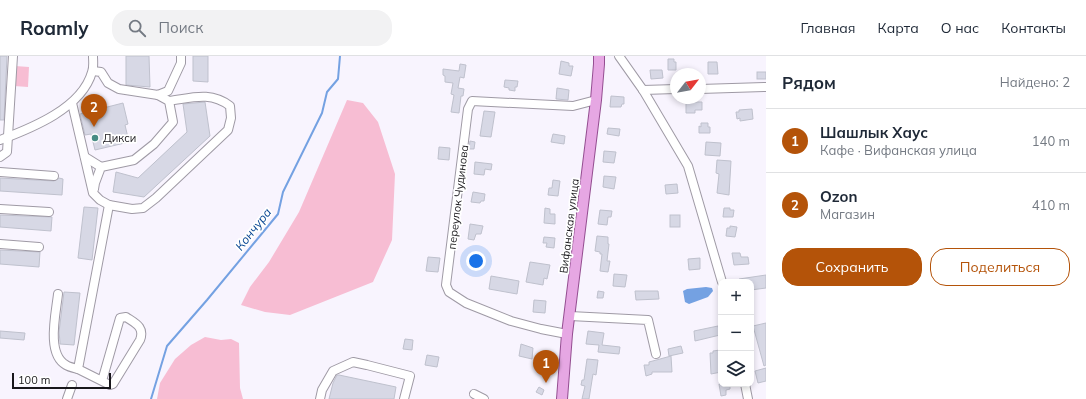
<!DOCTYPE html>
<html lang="ru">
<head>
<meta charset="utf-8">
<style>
	:root { --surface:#fff; --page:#f2f2f3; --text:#1f2937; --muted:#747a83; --line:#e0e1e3; --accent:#b45309 }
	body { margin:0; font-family:Mulish,sans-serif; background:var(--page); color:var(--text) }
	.controls { position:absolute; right:12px; bottom:12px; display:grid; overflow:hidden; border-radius:8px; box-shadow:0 2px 6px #0003 }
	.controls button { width:36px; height:36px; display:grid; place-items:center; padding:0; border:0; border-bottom:1px solid var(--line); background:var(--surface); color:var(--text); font:20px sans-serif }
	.compass { position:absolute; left:670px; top:12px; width:36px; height:36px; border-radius:50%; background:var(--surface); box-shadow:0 2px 6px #0003; rotate:59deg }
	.scale { position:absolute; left:12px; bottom:10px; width:99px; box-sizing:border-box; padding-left:4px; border:2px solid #18171b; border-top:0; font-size:11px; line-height:14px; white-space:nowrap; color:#18171b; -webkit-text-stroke:3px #fff; paint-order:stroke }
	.you { position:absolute; left:476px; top:205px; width:14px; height:14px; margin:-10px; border:3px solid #fff; border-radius:50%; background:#1a73e8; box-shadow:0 0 0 6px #1a73e833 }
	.badge { display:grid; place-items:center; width:26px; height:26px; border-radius:50%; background:var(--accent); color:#fff; font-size:13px; font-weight:700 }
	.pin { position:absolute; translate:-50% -33px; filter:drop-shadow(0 1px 2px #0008) }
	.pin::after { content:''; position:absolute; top:21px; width:14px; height:12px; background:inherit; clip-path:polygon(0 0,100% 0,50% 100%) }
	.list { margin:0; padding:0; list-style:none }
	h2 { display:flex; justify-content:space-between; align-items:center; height:52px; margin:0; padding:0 16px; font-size:17px }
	h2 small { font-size:13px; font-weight:400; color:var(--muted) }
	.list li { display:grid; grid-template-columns:26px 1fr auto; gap:12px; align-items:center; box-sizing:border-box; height:64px; padding:0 16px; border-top:1px solid var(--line) }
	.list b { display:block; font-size:15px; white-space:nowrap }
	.list p { margin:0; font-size:13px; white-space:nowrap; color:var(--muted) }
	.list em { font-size:13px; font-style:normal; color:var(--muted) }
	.actions { display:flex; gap:8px; padding:12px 16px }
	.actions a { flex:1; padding:9px 0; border:1px solid var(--accent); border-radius:16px; text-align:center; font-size:14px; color:var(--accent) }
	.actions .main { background:var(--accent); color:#fff }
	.icon { flex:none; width:22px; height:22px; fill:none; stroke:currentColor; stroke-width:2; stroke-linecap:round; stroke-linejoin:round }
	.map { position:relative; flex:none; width:766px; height:343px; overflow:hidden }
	header { display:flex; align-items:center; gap:24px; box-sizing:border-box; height:56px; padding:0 20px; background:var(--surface); border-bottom:1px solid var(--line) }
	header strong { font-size:19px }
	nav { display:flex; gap:22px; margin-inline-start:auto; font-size:14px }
	.search { width:280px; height:36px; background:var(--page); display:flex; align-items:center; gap:10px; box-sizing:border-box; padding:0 14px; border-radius:16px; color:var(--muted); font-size:15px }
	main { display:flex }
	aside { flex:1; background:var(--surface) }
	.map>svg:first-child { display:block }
	.green { fill:#f7bdd3 }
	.water { fill:#74a1e2 }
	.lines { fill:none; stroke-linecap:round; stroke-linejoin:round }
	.stream { stroke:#74a1e2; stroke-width:2 }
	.building { fill:#d7d8e5; stroke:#bfc1cd }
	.minor-casing { stroke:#9f9aa5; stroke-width:10 }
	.major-casing { stroke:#944e91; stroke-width:12 }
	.minor { stroke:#fff; stroke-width:8 }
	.major { stroke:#e6a7e3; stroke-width:10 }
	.poi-dot { fill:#478c84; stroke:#fff; stroke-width:1.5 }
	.labels { text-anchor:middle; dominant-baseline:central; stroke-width:3.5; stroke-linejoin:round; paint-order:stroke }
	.poi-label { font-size:11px; fill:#18171b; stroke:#fff; text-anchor:start }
	.street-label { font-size:11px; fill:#18171b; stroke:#fff }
	.water-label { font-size:12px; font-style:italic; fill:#084692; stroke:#fff }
</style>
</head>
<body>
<header>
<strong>Roamly</strong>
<div class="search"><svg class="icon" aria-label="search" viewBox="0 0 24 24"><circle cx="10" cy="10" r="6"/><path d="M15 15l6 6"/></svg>Поиск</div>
<nav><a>Главная</a><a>Карта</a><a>О нас</a><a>Контакты</a></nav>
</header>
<main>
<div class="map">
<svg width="766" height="343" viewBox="0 0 766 343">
	<rect width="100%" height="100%" fill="#f8f4fe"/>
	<g class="green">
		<polygon points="15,10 29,11 28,31 14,30"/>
		<polygon points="347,44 363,47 378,66 395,118 392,184 373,226 290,259 265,256 241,249 250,231 269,206 299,156"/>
		<polygon points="205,281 221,284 231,283 239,287 240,332 243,343 157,343 160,327 175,303 191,289"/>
	</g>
	<polygon class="water" points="706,231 712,232 713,235 708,241 689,248 685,246 683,235 687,233"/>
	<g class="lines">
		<polyline class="stream" points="151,343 167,290 207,244 278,158 283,136 322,57 327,36 338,23 340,0"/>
	</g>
	<g class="building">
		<polygon points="0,0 7,0 4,64 0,64"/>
		<polygon points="126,0 149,0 150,31 126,29"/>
		<polygon points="193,0 208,0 208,26 193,25"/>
		<polygon points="668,3 674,3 674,6 676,6 676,14 668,14"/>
		<polygon points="561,5 569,7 569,10 573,10 571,20 559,18"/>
		<polygon points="708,6 717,6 718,18 708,18"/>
		<polygon points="460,8 466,9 464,22 460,21 458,32 464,33 463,40 461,40 459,57 451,56 454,39 451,38 453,27 445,26 445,20 443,19 443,13 459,15"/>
		<polygon points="650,14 662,14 663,22 651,23"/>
		<rect x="757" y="16" width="9" height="7"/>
		<polygon points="505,24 518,25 517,31 515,31 515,35 509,34 509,32 504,31"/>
		<polygon points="557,32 569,34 568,44 556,43"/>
		<polygon points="611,40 624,41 624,48 622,48 621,51 610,51"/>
		<polygon points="205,46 210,80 144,141 113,136 116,116 138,122 187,76 183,48"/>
		<polygon points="686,46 702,46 702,54 695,54 695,57 686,57"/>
		<polygon points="123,47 128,68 125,69 129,86 95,94 91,78 85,79 80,58"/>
		<polygon points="752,53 753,63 740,65 740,62 737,63 736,56 739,56 739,54"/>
		<polygon points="484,55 495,56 491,81 480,80"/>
		<polygon points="701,67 708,67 708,71 710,71 710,77 699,77 699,70 701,71"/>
		<polygon points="608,72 620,73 619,80 607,78"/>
		<polygon points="553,78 565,80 564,88 551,86"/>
		<polygon points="470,85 475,86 474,93 469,93"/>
		<polygon points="706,86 721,87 720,100 705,99"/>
		<polygon points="439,91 450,92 449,104 438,103"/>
		<polygon points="604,95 616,96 614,107 603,106"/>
		<polygon points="717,104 731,105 729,139 717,137 719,118 716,117"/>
		<polygon points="475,106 492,108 491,114 485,113 484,119 474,118"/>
		<polygon points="604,120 616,121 614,133 603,131"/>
		<polygon points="0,122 54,125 59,122 63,123 62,139 0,135"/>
		<polygon points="553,124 560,125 558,140 548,139 549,132 552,132"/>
		<polygon points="677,128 678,137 666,138 665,129"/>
		<polygon points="473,136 485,138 484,145 481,145 480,147 471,146"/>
		<polygon points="84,151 98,152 92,204 78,202"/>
		<polygon points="545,152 550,153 550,158 555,158 555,168 544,167"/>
		<polygon points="724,152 730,152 730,154 734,154 733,161 723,161"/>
		<polygon points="600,154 612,155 611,161 608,161 607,169 598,168"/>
		<polygon points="0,159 52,161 51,175 0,171"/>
		<rect x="670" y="159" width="10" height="12"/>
		<polygon points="470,168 483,170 481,178 476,178 474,184 468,183"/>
		<polygon points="730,170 737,171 735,181 726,180 727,172 730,172"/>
		<polygon points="597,180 608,181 608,188 609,188 607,205 610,205 608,216 600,215 602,198 600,198 600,196 595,195"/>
		<polygon points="544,181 555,182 554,192 546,191 547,187 543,187"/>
		<polygon points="0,194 40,196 39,211 0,208"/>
		<polygon points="732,197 740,197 741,201 748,201 749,208 734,209"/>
		<polygon points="428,201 440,202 438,216 426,215"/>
		<polygon points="700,202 700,213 689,214 688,203"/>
		<polygon points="530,206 550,209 547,223 544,222 543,229 526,226"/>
		<polygon points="614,218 627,219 625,231 613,230"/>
		<polygon points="766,219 766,232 751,234 751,226 739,226 739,223"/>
		<polygon points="491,220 519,225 517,238 489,233"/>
		<polygon points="598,235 604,236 603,242 597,242"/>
		<polygon points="635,235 658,235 659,243 636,244"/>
		<polygon points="64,236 80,237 74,289 60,288 60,286 59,276"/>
		<polygon points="534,244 546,245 545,257 533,256"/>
		<polygon points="766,267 766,309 764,310 753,270"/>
		<polygon points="718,270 720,279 695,285 694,275"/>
		<polygon points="0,275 25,277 24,284 0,282"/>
		<polygon points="588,275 604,277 602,289 620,291 619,298 598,296 599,289 586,288"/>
		<polygon points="405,283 413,284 412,294 403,293"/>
		<polygon points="521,288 533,292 532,303 519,300"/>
		<polygon points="681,290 683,297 669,300 668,293"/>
		<polygon points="720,294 721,316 711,318 710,297 713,297 713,295"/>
		<polygon points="427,299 439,301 437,311 425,309"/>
		<polygon points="671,300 672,316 652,316 652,318 646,320 644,309 649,309 649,306"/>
		<polygon points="587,303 598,304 596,319 593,318 589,343 582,343 585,330 581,329 582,324 584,324"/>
		<polygon points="766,312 766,325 758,327 755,315"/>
		<polygon points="337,319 339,319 396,331 394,343 329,343 333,327"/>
		<polygon points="719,328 730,328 730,333 726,334 726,339 721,340"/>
		<polygon points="539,331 544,334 542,339 536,336"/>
	</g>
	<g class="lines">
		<defs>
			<g id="minor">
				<polyline points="619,0 643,34 688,110 722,226"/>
				<polyline points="93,15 101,16 108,27 119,33 158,39 168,35 181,7 181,0"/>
				<polyline points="700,33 766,31"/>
				<polyline points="643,34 676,33"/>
				<path d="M72 47 93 137 100 144 109 149 132 153 143 152 156 142 228 74 231 62 230 50C210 35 192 42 169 45"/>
				<path d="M0 84C32 72 82 52 92 16 94 11 93 5 93 0"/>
				<polyline points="0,101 7,96 13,0"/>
				<polyline points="85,101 101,111"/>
				<polyline points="0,116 54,120"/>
				<polyline points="94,133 95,127 101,111 134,104 154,88 173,66 169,45 158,39"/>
				<polyline points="0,153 49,156"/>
				<polyline points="0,188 39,191"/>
				<path d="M58 238C56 257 46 298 66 309 69 311 74 312 78 313"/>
				<polyline points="570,260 648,264 656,298"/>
				<polyline points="567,278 541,273 511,265 466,247 449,236 446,229 468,53 472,45 573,50 596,44"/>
				<path d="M102 325 120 262 126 261C135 267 145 271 140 284L113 328 110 329 78 313 109 149"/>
				<polyline points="745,328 748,343"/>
				<polyline points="474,338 484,343"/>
				<polyline points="67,343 72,329"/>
				<polyline points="320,343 322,334 333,315 353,306 367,309 410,320 404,343"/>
			</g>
			<polyline id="major" points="562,343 567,278 596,44 599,8 599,0"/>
		</defs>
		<use href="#minor" class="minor-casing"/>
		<use href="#major" class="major-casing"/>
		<use href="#minor" class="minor"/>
		<use href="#major" class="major"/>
	</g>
	<circle class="poi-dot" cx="95" cy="82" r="4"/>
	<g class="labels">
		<g class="poi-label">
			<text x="103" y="82">Дикси</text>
		</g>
		<g class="street-label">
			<text transform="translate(458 141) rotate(-83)">переулок Чудинова</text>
			<text transform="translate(569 170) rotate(-83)">Вифанская улица</text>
		</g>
		<g class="water-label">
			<text transform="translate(253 173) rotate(-52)">Кончура</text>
		</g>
	</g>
</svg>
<div class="controls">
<button>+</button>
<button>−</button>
<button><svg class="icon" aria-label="layers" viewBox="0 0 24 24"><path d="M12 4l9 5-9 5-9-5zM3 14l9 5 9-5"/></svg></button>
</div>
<svg class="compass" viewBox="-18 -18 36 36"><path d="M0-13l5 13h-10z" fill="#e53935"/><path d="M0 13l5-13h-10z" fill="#747a83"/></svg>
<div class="scale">100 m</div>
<div class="you"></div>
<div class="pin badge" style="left:546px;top:327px">1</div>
<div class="pin badge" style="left:94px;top:71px">2</div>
</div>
<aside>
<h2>Рядом<small>Найдено: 2</small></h2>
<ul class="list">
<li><span class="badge">1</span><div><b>Шашлык Хаус</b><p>Кафе · Вифанская улица</p></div><em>140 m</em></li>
<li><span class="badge">2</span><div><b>Ozon</b><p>Магазин</p></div><em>410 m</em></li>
</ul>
<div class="actions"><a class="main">Сохранить</a><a>Поделиться</a></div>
</aside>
</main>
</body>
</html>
